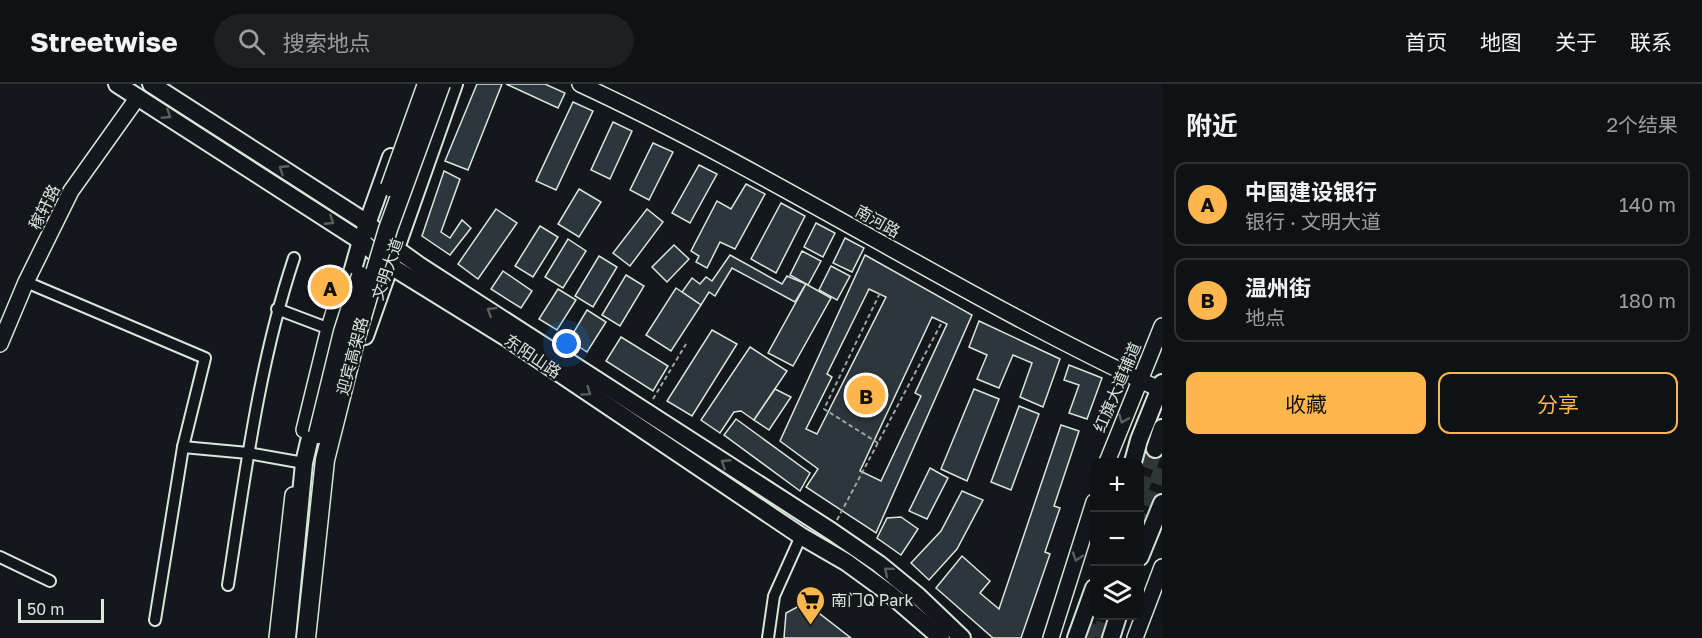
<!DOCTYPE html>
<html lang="zh">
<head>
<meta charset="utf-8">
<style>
	:root { --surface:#0f1215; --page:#1d2022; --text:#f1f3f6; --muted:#9b9ea0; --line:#2f3234; --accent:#ffb74d }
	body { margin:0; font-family:"Golos Text","Noto Sans SC",sans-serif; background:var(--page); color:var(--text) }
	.controls { position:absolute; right:18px; bottom:18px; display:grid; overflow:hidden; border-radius:12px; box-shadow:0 6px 24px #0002 }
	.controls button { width:54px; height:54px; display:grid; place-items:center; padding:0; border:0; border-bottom:2px solid var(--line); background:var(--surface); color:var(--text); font:30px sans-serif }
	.scale { position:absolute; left:18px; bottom:15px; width:86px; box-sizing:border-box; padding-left:6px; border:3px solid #d8e6dc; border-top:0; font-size:16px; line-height:21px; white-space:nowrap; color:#d8e6dc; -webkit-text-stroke:4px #14181c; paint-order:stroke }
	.you { position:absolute; left:567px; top:260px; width:21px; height:21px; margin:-15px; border:4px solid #fff; border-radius:50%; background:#1a73e8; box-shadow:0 0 0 9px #1a73e833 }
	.badge { display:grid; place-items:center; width:39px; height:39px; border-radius:50%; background:var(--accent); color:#111; font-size:20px; font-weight:700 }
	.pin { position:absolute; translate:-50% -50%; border:3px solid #fff; box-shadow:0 2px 6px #0006 }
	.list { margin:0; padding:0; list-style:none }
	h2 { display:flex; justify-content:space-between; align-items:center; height:78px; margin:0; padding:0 24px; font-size:26px }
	h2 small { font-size:20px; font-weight:400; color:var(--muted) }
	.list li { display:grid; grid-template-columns:39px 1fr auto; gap:18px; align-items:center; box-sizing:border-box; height:84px; margin:0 12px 12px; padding:0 12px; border:2px solid var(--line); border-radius:12px }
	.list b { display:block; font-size:22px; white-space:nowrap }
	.list p { margin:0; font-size:20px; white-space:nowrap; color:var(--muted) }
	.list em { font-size:20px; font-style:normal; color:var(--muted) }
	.actions { display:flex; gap:12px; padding:18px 24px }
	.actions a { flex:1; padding:14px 0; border:2px solid var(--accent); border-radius:12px; text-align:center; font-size:21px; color:var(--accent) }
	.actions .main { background:var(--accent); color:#111 }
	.icon { flex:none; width:33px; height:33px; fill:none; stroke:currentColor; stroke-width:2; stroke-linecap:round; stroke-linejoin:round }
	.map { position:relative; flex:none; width:1162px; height:554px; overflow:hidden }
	header { display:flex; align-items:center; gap:36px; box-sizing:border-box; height:84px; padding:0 30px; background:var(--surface); border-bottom:2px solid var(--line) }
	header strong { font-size:28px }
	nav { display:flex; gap:33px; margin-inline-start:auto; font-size:21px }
	.search { width:420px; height:54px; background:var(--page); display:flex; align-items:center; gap:15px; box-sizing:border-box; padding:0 21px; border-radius:33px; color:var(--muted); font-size:22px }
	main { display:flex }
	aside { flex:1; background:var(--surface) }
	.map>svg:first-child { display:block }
	.building { fill:#2c363c; stroke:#d8e6dc; stroke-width:1.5; fill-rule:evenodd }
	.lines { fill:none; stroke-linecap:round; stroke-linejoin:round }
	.primary-tunnel { stroke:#313739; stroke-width:16; stroke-dasharray:16 8; stroke-linecap:butt }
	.street-casing { stroke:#d8e6dc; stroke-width:14 }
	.secondary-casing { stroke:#d8e6dc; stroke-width:18 }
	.primary-casing { stroke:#d8e6dc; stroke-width:20 }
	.path { stroke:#9da8a2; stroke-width:2; stroke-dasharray:4.5 3; stroke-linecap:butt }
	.street { stroke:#14181c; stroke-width:10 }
	.secondary { stroke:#14181c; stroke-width:15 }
	.primary { stroke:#14181c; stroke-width:16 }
	.highway-bridge-casing { stroke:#d8e6dc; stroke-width:21; stroke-linecap:butt }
	.highway-bridge { stroke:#14181c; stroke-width:18 }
	.oneway { stroke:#59605f }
	.labels { text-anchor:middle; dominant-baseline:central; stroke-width:4.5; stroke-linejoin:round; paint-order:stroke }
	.street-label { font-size:16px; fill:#d8e6dc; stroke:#14181c }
	.poi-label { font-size:16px; fill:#d8e6dc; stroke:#14181c; text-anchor:start }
</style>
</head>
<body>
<header>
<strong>Streetwise</strong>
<div class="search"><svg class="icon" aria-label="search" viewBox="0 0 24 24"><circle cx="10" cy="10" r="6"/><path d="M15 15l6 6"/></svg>搜索地点</div>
<nav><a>首页</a><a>地图</a><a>关于</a><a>联系</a></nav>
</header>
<main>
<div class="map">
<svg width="1162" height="554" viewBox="0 0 1162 554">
	<rect width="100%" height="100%" fill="#14181c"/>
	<g class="building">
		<polygon points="477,0 502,0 468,86 445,77"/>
		<polygon points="506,0 545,0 565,9 558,24"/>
		<polygon points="573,18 593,27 556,106 536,97"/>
		<polygon points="613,38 632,47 610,95 591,86"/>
		<polygon points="653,59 673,68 649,116 630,106"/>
		<polygon points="699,81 717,90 690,139 672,129"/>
		<polygon points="444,87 460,95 441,148 450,154 462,136 471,144 450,171 422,152"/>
		<polygon points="746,100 765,110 735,165 720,158 707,184 696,178 699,172 691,167 717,117 731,125"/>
		<polygon points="579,105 601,118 579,153 558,140"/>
		<polygon points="781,119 805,132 776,189 751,175"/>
		<polygon points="496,125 517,139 478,195 458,180"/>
		<polygon points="647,125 663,138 630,182 613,169"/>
		<polygon points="816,139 835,149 823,173 804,163"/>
		<polygon points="540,142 558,153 533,193 515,182"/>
		<polygon points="845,154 864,164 852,188 833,179"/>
		<polygon points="568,155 586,167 563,204 545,193"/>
		<polygon points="674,161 689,175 667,198 652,183"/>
		<polygon points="802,167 821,177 808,201 790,191"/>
		<polygon points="730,171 782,200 787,192 806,200 795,218 732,184 715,212 709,208 701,221 682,208 692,194 700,200 706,193 712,197"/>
		<path d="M865 171 972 231 876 449 806 403 818 385 780 357ZM869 205 886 213 817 350 806 345 832 293 827 290ZM932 233 947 240 915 309 921 312 881 397 860 387Z"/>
		<polygon points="599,172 617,183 593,223 575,212"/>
		<polygon points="831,182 850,192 837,216 819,206"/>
		<polygon points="503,187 532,207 521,224 491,205"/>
		<polygon points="626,191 644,202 620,242 602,231"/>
		<polygon points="806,200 831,214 793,282 768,269"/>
		<polygon points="676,204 701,221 671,267 646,251"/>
		<polygon points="558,205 576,216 557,246 539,235"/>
		<polygon points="587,226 606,238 587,268 569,256"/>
		<polygon points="979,237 1060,275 1043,323 1020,313 1032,279 1013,271 999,304 977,295 987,271 969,263"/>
		<polygon points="712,246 737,260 692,332 667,317"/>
		<polygon points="621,253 668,282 653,307 606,277"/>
		<polygon points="750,263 787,287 754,336 741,327 734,328 720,349 701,336"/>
		<polygon points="1069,281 1102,294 1087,335 1069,329 1079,301 1064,296"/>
		<polygon points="775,305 791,313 769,346 754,336"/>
		<polygon points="974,305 999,315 967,397 941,385"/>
		<polygon points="1019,322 1039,330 1011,406 991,398"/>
		<polygon points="736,335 810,389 800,407 724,351"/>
		<polygon points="1061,341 1079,347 1054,422 1060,424 1045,468 1050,470 1021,554 993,554 936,504 962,472 990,497 980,509 999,525"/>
		<polygon points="930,384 948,394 927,435 909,427"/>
		<polygon points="962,407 983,416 957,465 929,496 911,479 941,447"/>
		<polygon points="901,433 918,445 901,471 877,454 887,434"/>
		<polygon points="801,521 811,523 851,554 784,554 786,529"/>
	</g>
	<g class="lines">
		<g class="primary-tunnel">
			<polyline points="1140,407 1155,365"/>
			<polyline points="1140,445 1162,385"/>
			<polyline points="1086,554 1094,530"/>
			<polyline points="1099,554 1107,532"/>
		</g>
		<defs>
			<g id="street">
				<polyline points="26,198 205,274 183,363 155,536"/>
				<polyline points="277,225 335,247"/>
				<polyline points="183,363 248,369 304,379"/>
				<polyline points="0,473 50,497"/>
				<path d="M228 501C245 391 259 279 294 174"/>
				<polyline points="768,554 774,512 801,452"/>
			</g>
			<g id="secondary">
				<path d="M580 0C778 92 961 213 1159 305"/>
				<polyline points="0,260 26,198 71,107 138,13"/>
				<polyline points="304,346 329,244 342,201"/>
				<polyline points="1107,378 1162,242"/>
				<polyline points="277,554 293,411"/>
				<polyline points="1051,554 1094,418"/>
				<polyline points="1135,554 1162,483"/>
			</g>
			<g id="primary">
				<polyline points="117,0 361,157 389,181 507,254 801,452 846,478 890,510 941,554"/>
				<polyline points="151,0 367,139 395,164 420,182 831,447 879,480 918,512 962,554"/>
				<polyline points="344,217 361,157 391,73"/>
				<polyline points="365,252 454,0"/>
				<polyline points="1155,365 1162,344"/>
				<polyline points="1133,378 1139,356 1162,299"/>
				<polyline points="1140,473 1162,419"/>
				<polyline points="287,554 304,379 315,332"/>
				<polyline points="1076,554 1094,504"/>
				<polyline points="1111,554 1118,532"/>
			</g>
		</defs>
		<use href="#street" class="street-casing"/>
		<use href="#secondary" class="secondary-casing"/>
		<use href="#primary" class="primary-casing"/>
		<g class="path">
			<polyline points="653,315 686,260"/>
			<polyline points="878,359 824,325 881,207"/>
			<polyline points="837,436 941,240"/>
		</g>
		<use href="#street" class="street"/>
		<use href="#secondary" class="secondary"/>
		<use href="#primary" class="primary"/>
		<defs>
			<g id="highway-bridge">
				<polyline points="390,103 427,0"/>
				<polyline points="318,350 343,248 361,192"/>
				<polyline points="306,554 325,376 356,253 388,145 441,0"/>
			</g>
		</defs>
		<use href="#highway-bridge" class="highway-bridge-casing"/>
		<use href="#highway-bridge" class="highway-bridge"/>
	</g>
	<defs><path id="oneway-chevron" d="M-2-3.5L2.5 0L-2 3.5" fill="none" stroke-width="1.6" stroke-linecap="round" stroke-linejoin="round" transform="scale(1.5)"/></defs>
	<g class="oneway">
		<use href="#oneway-chevron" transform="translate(167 31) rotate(33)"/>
		<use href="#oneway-chevron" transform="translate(283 85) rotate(-147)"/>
		<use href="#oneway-chevron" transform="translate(330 137) rotate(33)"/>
		<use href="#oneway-chevron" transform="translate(491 227) rotate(-148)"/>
		<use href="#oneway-chevron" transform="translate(587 308) rotate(34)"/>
		<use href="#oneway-chevron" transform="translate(1123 335) rotate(112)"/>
		<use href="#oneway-chevron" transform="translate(725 379) rotate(-147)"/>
		<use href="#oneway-chevron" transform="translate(1077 473) rotate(108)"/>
		<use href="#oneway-chevron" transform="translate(888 487) rotate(-140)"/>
	</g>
	<defs>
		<symbol id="supermarket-pin" viewBox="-11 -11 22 30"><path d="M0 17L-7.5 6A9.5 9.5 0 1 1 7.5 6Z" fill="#ffb74d" stroke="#14181c"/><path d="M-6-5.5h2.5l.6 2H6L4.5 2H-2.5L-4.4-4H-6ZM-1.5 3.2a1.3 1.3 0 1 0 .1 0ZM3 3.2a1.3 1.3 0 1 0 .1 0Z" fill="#111"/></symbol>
	</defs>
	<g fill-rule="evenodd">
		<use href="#supermarket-pin" x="794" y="500" width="33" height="45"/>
	</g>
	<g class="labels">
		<g class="street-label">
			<text transform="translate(44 123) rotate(-63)">稼轩路</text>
			<text transform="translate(878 137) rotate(29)">南河路</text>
			<text transform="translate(387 185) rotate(-71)">文明大道</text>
			<text transform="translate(352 272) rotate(-75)">迎宾高架路</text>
			<text transform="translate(533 272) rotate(34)">东阳山路</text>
			<text transform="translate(1117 303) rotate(-67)">红旗大道辅道</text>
		</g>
		<g class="poi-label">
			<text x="831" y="516">南门Q Park</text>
		</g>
	</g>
</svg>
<div class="controls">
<button>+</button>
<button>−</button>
<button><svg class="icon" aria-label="layers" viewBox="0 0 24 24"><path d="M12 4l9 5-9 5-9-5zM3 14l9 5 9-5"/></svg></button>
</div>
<div class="scale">50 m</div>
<div class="you"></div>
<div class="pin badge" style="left:330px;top:203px">A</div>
<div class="pin badge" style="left:866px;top:311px">B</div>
</div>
<aside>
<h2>附近<small>2个结果</small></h2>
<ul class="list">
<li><span class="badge">A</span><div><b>中国建设银行</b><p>银行 · 文明大道</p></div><em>140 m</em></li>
<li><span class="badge">B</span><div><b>温州街</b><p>地点</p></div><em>180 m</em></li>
</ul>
<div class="actions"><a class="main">收藏</a><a>分享</a></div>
</aside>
</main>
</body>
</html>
